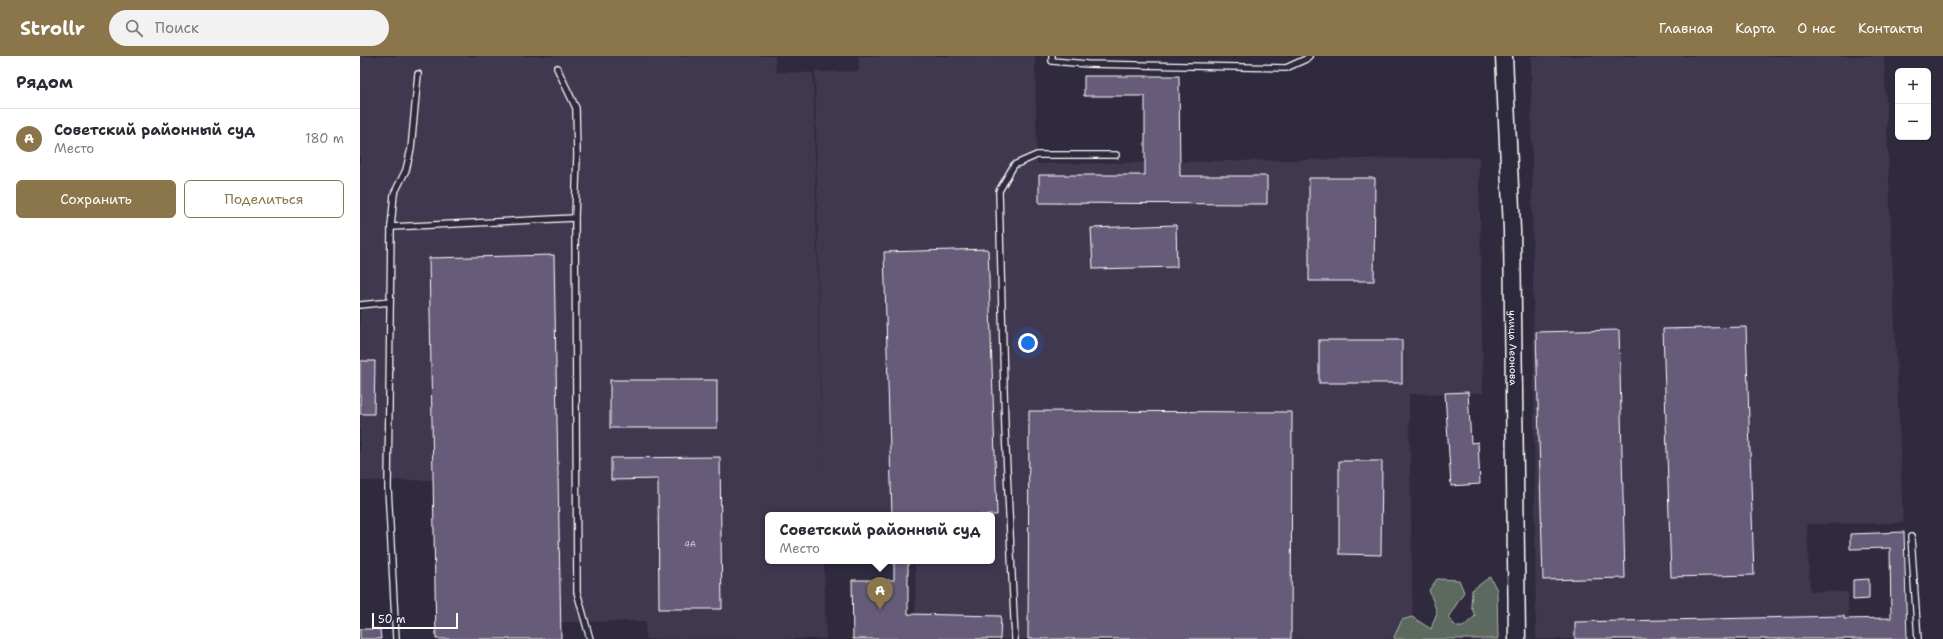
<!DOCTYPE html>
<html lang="ru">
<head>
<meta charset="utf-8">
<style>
	:root { --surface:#fff; --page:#f2f2f3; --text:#2b2b33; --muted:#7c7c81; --line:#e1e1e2; --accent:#8a764a }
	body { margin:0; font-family:"Shantell Sans",sans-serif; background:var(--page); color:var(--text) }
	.controls { position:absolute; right:12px; top:12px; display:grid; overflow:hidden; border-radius:6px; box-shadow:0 1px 3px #0004 }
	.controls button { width:36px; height:36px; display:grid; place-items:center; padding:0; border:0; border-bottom:1px solid var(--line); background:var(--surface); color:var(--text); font:20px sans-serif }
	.scale { position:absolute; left:12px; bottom:10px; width:86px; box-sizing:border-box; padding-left:4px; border:2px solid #fff; border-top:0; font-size:11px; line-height:14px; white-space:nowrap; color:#fff; -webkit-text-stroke:3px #2f2a3d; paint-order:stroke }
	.you { position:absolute; left:668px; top:287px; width:14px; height:14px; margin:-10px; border:3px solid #fff; border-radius:50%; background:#1a73e8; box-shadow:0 0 0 6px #1a73e833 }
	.badge { display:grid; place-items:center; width:26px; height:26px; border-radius:50%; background:var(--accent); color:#fff; font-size:13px; font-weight:700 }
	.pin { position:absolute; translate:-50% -33px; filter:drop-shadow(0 1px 2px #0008) }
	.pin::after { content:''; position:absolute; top:21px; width:14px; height:12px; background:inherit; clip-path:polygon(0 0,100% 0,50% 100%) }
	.popup { position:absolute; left:405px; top:456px; width:230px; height:52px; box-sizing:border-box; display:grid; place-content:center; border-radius:6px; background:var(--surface); filter:drop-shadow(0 1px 3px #0005); font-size:13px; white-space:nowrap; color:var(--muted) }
	.popup b { font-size:15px; color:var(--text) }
	.popup::after { content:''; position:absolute; left:50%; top:100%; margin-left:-8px; border:8px solid transparent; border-top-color:var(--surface) }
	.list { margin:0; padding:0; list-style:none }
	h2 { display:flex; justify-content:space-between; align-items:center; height:52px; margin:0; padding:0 16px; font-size:17px }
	h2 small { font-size:13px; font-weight:400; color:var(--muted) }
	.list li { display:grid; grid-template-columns:26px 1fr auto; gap:12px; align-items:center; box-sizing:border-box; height:60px; padding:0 16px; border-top:1px solid var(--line) }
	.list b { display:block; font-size:15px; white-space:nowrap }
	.list p { margin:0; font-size:13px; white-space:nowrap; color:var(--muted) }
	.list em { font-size:13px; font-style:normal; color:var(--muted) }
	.actions { display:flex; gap:8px; padding:12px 16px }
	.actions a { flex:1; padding:9px 0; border:1px solid var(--accent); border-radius:6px; text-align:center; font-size:14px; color:var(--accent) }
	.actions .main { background:var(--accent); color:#fff }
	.icon { flex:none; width:22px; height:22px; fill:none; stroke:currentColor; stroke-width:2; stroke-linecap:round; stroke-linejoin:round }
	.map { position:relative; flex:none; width:1583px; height:583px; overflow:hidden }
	header { display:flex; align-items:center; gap:24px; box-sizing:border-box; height:56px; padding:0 20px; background:var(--accent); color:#fff }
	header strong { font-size:19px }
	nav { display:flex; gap:22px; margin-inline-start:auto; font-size:14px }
	.search { width:280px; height:36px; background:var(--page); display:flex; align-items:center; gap:10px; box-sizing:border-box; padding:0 14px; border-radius:22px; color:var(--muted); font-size:15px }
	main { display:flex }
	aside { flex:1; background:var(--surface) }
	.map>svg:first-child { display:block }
	.built { fill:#40394f }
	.green { fill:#5c695e; stroke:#aeb4ae }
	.building { fill:#665c79; stroke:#fff }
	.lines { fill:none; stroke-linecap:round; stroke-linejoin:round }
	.lane-casing { stroke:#fff; stroke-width:8 }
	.secondary-casing { stroke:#fff; stroke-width:19 }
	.lane { stroke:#2f2a3d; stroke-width:5.5 }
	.secondary { stroke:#2f2a3d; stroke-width:16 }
	.labels { text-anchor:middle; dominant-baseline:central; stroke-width:3; stroke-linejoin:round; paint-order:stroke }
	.number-label { font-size:8px; fill:#d9d6de }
	.street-label { font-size:10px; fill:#fff; stroke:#2f2a3d }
</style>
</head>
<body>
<header>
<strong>Strollr</strong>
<div class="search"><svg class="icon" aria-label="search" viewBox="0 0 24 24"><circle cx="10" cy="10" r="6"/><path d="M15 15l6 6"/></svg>Поиск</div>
<nav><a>Главная</a><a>Карта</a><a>О нас</a><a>Контакты</a></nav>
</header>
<main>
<aside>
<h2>Рядом<small></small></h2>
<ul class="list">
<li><span class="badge">A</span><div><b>Советский районный суд</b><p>Место</p></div><em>180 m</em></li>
</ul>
<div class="actions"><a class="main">Сохранить</a><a>Поделиться</a></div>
</aside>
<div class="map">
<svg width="1583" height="583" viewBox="0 0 1583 583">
	<rect width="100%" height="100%" fill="#2f2a3d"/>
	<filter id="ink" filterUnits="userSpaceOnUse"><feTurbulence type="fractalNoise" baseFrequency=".025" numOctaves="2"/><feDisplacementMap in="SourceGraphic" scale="8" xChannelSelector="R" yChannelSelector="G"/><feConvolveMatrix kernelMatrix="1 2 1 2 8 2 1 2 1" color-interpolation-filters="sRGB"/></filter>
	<g filter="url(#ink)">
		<g class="built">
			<polygon points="0,0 415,0 416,16 453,17 462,423 455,16 499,15 499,0 675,0 677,108 1119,101 1123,337 1049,338 1053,583 556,583 555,509 534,509 534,505 632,505 632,459 408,459 408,505 464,505 466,583 286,583 285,565 75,568 72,424 0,425"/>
			<polygon points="1171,0 1524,0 1543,467 1447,468 1450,535 1488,536 1489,583 1176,583"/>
		</g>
		<polygon class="green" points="1130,521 1137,534 1138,583 1035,583 1034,581 1042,564 1052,561 1071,573 1077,556 1069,534 1077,523 1099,524 1104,536 1088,562 1097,571 1103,571 1115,560 1111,550 1112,534"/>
		<g class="building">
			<polygon points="724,20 819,20 820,120 907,120 907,148 679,147 679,119 785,119 785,40 724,40"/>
			<polygon points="949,122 1015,122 1014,225 949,225"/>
			<polygon points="816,169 817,211 733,213 731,172"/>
			<polygon points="628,193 637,459 532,459 524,196"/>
			<polygon points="194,199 201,583 76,583 69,202"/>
			<polygon points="1386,271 1394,519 1311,521 1303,273"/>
			<polygon points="1259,274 1265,522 1183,524 1176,276"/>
			<rect x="959" y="284" width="83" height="43"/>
			<polygon points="0,305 15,305 14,358 0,358"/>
			<rect x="250" y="324" width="107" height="48"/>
			<polygon points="1108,336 1111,387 1118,386 1120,428 1091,430 1085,337"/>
			<polygon points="669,355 932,356 931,583 668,583"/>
			<polygon points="360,401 362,553 299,553 298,423 251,424 251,402"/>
			<polygon points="979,405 1022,405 1021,499 979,498"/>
			<polygon points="1544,476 1547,583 1215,583 1215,566 1484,560 1484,563 1531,562 1530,492 1490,493 1490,478"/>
			<polygon points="534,505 548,505 548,558 641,560 640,583 493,583 492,524 534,524"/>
			<polygon points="1509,523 1509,543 1493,544 1493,524"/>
			<polygon points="0,573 20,573 21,583 0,583"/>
		</g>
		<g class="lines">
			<defs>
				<g id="lane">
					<polyline points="692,0 692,5 727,8 926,12 946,3 949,0"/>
					<polyline points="197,12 216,52 217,99 215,162 217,536 230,583"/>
					<polyline points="31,171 215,162"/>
					<polyline points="0,249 30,246"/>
					<polyline points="1551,481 1558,583"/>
					<polyline points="36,583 28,432 31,171 34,138 46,114 51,93 58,18"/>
					<polyline points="655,583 645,372 639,135 654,109 677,99 756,99"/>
				</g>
				<g id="secondary">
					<path id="s1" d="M1144 0 1152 174 1157 583"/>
				</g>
			</defs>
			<use href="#lane" class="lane-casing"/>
			<use href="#secondary" class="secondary-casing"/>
			<use href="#lane" class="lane"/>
			<use href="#secondary" class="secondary"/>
		</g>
	</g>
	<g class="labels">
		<g class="number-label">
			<text x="330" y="488">4А</text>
		</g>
		<g class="street-label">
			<text stroke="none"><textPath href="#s1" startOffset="292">улица Леонова</textPath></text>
		</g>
	</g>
</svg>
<div class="controls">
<button>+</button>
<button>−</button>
</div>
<div class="scale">50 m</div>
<div class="you"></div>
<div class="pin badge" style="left:520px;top:554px">A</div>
<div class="popup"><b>Советский районный суд</b>Место</div>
</div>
</main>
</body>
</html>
